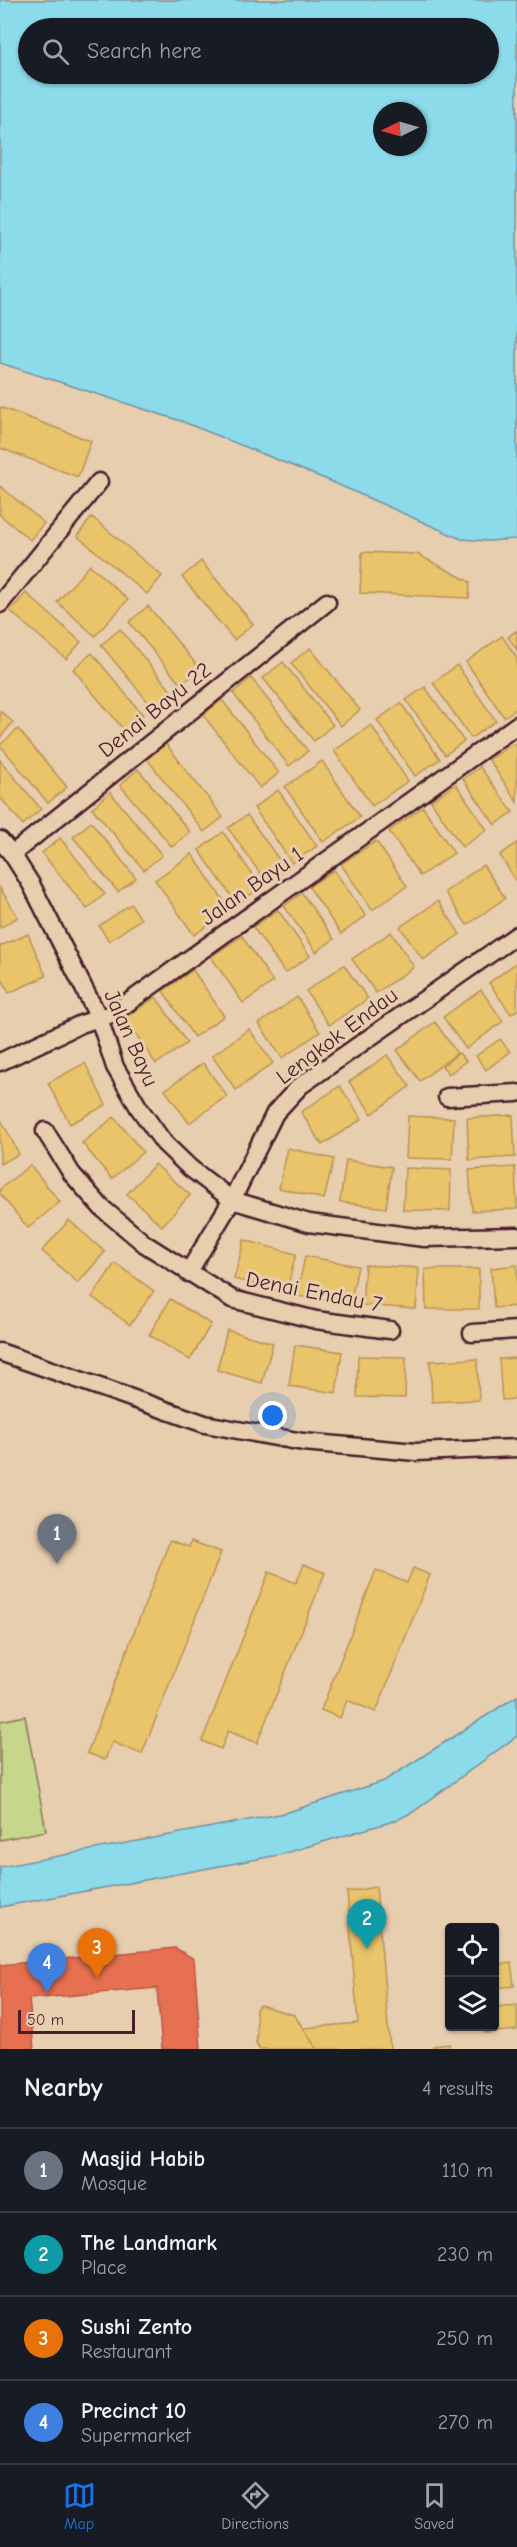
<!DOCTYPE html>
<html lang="en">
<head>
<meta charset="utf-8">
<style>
	:root { --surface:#171b24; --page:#242831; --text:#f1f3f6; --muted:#9ea1a6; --line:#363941; --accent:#1a73e8 }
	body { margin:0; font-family:"Comic Neue",sans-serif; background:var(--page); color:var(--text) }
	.controls { position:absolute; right:18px; bottom:18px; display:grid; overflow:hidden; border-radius:6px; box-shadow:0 2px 4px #0004 }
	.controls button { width:54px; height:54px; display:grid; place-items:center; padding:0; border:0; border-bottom:2px solid var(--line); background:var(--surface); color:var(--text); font:30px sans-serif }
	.compass { position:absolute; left:373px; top:102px; width:54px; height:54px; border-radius:50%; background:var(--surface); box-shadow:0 2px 4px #0004; rotate:265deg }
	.scale { position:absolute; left:18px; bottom:15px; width:117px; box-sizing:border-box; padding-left:6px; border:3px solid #4a1f2b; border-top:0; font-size:16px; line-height:21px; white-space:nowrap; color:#4a1f2b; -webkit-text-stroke:4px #e7ceaf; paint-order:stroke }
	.you { position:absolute; left:273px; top:1416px; width:21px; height:21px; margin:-15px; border:4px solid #fff; border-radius:50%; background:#1a73e8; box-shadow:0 0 0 9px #1a73e833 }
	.badge { display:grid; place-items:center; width:39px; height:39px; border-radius:50%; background:var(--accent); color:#fff; font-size:20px; font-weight:700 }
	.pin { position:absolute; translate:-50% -50px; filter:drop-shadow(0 2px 3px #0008) }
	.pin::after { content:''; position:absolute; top:32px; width:21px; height:18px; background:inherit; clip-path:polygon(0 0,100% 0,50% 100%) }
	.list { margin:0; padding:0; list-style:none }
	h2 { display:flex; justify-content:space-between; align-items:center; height:78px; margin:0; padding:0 24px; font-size:26px }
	h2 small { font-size:20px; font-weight:400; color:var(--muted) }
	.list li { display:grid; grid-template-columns:39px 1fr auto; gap:18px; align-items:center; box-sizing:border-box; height:84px; padding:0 24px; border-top:2px solid var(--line) }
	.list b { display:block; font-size:22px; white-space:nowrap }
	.list p { margin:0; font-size:20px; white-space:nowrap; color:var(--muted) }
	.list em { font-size:20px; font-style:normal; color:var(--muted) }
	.icon { flex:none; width:33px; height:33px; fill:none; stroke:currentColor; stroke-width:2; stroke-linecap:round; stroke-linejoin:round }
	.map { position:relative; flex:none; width:517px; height:2049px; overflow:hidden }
	.search { position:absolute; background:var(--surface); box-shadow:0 2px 4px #0004; left:18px; right:18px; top:18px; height:66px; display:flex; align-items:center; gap:15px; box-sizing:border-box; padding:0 21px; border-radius:33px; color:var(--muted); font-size:22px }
	.sheet { height:414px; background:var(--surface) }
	nav { display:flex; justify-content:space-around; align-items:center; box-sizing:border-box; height:84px; border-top:2px solid var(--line); background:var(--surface); font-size:16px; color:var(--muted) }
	nav a { display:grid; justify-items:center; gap:3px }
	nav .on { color:var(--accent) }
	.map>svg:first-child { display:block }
	.green { fill:#c6d68a; stroke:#887a5a; stroke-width:1.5 }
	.water { fill:#8cdbeb; stroke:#72909e; stroke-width:1.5; fill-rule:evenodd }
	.homes { fill:#e9c46a; stroke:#b99257; stroke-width:1.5 }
	.shops { fill:#e76f51; stroke:#b85746; stroke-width:1.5 }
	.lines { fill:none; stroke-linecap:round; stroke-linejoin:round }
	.minor-casing { stroke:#4a1f2b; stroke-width:21 }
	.minor { stroke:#e7ceaf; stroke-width:16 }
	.labels { text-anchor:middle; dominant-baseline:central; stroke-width:6; stroke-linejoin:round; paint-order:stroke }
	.street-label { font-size:22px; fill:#4a1f2b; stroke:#e7ceaf }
</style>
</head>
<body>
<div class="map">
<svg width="517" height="2049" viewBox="0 0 517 2049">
	<rect width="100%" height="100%" fill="#e7ceaf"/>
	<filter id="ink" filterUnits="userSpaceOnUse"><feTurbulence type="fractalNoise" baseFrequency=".0167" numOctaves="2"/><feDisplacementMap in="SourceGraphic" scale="12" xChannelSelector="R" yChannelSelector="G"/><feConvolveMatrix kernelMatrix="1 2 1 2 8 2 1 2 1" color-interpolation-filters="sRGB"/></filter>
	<g filter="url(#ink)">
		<polygon class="green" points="25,1716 46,1831 0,1840 0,1721"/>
		<g class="water">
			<path d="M0 0H517V539L488 541 461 539 330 481 181 421 0 363ZM28 28H488V74H28ZM382 111H418V147H382Z"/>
			<polygon points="517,1696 517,1736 413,1812 397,1820 279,1855 0,1907 0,1867 285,1813 384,1781"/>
		</g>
		<g class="homes">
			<polygon points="0,407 91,441 78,477 0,448"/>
			<polygon points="0,486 44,523 30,540 0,515"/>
			<polygon points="92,517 162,576 147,594 77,536"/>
			<polygon points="362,552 417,554 470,582 469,598 360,593"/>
			<polygon points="201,561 253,624 234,640 182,577"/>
			<polygon points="90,565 128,600 95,636 57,602"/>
			<polygon points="26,593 81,642 66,659 10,611"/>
			<polygon points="148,606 200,669 181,685 129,622"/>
			<polygon points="120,629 172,692 153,708 101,645"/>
			<polygon points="516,631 517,633 517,650 508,637"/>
			<polygon points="502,636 517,658 517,708 504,717 466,662"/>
			<polygon points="310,648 360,710 341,726 291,663"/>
			<polygon points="92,653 143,715 125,731 73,669"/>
			<polygon points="283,662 333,725 314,741 263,678"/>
			<polygon points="457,665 496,721 471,738 433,683"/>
			<polygon points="251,678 308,751 289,766 233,693"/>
			<polygon points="425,687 464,741 445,755 406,700"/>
			<polygon points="222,700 279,773 260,788 203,715"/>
			<polygon points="401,703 440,759 415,776 377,720"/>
			<polygon points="0,711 13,722 0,738"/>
			<polygon points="371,725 408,781 372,806 334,751"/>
			<polygon points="18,729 67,787 48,803 0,745"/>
			<polygon points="514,743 517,747 517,802 489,760"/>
			<polygon points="166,744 223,817 204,832 147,759"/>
			<polygon points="0,760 41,809 23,825 0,797"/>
			<polygon points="322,761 360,817 323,842 285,787"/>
			<polygon points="480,767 513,812 495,825 463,779"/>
			<polygon points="138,769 190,832 172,847 120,785"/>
			<polygon points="456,784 487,830 462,847 431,801"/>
			<polygon points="278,790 317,846 292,863 254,808"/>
			<polygon points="110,792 162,855 144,870 92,808"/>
			<polygon points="423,807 454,853 420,876 389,831"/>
			<polygon points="247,815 286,869 267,883 228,828"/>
			<polygon points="91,822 136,878 118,892 73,837"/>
			<polygon points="223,832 261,887 237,904 199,850"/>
			<polygon points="60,838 105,894 87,909 42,853"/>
			<polygon points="376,841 407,886 372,910 341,864"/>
			<polygon points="517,843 517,883 500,855"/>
			<polygon points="192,854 230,910 194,935 155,880"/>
			<polygon points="483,865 505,898 467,925 445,892"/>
			<polygon points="334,870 366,916 341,934 309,887"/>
			<polygon points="0,888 18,917 0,928"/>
			<polygon points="302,893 334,939 316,952 284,906"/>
			<polygon points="438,901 460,934 423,960 400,927"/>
			<polygon points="131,904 141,919 109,941 99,926"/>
			<polygon points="278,910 310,956 285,973 253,927"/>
			<polygon points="391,932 414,967 376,993 352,959"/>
			<polygon points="28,934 46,976 9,993 0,974 0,946"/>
			<polygon points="242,936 273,982 243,1003 211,957"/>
			<polygon points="517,962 517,1010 511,1014 489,983"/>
			<polygon points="344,965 368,999 329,1025 306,991"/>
			<polygon points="193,970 224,1016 194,1037 163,991"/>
			<polygon points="481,990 503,1021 466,1049 443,1017"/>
			<polygon points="156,997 187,1043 156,1064 125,1018"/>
			<polygon points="297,997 320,1032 282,1058 259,1024"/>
			<polygon points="435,1022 457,1053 420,1081 397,1050"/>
			<polygon points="249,1029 273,1063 236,1090 212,1056"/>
			<polygon points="500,1039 510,1052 486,1070 476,1056"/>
			<polygon points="459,1053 466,1061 449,1074 442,1066"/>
			<polygon points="387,1055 410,1086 372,1114 349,1082"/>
			<polygon points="85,1063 106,1105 70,1124 48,1083"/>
			<polygon points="203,1063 227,1096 189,1123 165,1090"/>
			<polygon points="340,1086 362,1119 322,1145 301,1112"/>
			<polygon points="513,1115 515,1157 469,1160 467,1118"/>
			<polygon points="408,1116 454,1118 452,1159 406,1158"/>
			<polygon points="114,1117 143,1152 112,1179 82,1143"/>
			<polygon points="0,1118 19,1154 0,1164"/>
			<polygon points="288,1148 334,1159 324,1199 279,1188"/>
			<polygon points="346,1160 392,1167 386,1208 340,1202"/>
			<polygon points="155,1164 190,1195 162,1226 127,1194"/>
			<polygon points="30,1165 60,1202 28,1228 0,1194 0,1189"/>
			<polygon points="515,1167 517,1209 472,1211 469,1170"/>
			<polygon points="405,1168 451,1170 450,1211 403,1210"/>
			<polygon points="69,1220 105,1252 78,1283 42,1251"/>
			<polygon points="244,1240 296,1254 286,1293 234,1279"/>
			<polygon points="305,1256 358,1266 350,1305 297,1296"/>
			<polygon points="115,1263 154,1291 130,1325 92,1297"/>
			<polygon points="365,1265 419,1268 416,1309 362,1305"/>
			<polygon points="517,1265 517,1306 494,1308 491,1268"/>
			<polygon points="425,1269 479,1269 479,1309 426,1309"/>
			<polygon points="170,1299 211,1324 190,1360 149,1335"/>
			<polygon points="227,1330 273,1343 262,1383 217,1370"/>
			<polygon points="295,1345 342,1352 336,1393 289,1386"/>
			<polygon points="358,1356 406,1357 405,1398 357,1397"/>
			<polygon points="517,1358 517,1399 502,1400 499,1359"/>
			<polygon points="477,1359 479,1400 432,1402 430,1361"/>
			<polygon points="170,1540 189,1547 191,1541 221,1552 142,1754 112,1742 105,1760 87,1753"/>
			<polygon points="304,1564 325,1573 257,1743 228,1731 221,1749 202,1741 269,1572 296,1583"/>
			<polygon points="413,1568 430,1575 376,1712 347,1700 340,1718 321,1710 376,1570 407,1583"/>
			<polygon points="376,1887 390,2049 259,2049 256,2042 257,2040 258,2006 294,2015 303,2028 358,2023 347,1892"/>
			<polygon points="511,1963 514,1986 494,1988 494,1965"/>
			<polygon points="260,2005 294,2015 317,2049 260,2049 256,2042 257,2040 256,2009"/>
			<polygon points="517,2005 517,2030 485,2033 484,2026 494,2026 494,2007"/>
			<polygon points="449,2044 450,2049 433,2049 433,2046"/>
		</g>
		<polygon class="shops" points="175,1948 194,1959 201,2049 162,2049 157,1988 29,1999 34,2049 0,2049 0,1965"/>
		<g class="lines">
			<defs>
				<g id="minor">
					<polyline points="0,604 99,482"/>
					<polyline points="0,840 12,854 31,884 99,1018 115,1067 139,1108 164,1143 190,1168 232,1200 309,1223 424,1238 517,1236"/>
					<polyline points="12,854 327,602"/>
					<polyline points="0,1062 81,1024 112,1014 517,725"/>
					<polyline points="447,1097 517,1093"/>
					<polyline points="45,1131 72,1174 102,1208 145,1244 232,1299 316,1320 390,1330"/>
					<polyline points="188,1273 232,1200 275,1113 300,1086 517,935"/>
					<polyline points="472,1333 517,1330"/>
					<polyline points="0,1352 205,1424 303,1442 416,1452 517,1448"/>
				</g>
			</defs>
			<use href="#minor" class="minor-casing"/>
			<use href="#minor" class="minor"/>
		</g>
	</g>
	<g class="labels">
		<g class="street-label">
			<text transform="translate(155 710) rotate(-39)">Denai Bayu 22</text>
			<text transform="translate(252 886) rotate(-35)">Jalan Bayu 1</text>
			<text transform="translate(337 1036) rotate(-37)">Lengkok Endau</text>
			<text transform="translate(131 1038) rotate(66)">Jalan Bayu</text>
			<text transform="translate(314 1292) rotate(11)">Denai Endau 7</text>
		</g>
	</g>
</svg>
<div class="controls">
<button><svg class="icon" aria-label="locate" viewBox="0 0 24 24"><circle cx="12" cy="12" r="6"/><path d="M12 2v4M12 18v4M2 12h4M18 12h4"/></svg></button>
<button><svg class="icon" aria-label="layers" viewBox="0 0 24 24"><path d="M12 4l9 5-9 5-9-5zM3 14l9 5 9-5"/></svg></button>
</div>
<svg class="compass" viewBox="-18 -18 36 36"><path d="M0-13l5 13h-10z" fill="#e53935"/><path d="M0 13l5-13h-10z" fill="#9ea1a6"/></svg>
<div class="scale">50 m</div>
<div class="you"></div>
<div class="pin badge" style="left:57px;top:1564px;background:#6b7280">1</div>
<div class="pin badge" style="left:367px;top:1949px;background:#0f9aa8">2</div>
<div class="pin badge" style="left:97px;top:1978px;background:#e8710a">3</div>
<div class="pin badge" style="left:47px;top:1993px;background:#3f7fe0">4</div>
<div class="search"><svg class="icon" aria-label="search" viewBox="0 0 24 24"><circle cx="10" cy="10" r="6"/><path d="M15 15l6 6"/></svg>Search here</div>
</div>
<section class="sheet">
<h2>Nearby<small>4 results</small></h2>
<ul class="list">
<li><span class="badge" style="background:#6b7280">1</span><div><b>Masjid Habib</b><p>Mosque</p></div><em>110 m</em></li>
<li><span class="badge" style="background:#0f9aa8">2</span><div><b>The Landmark</b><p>Place</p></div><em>230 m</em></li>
<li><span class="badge" style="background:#e8710a">3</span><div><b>Sushi Zento</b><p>Restaurant</p></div><em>250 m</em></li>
<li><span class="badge" style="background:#3f7fe0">4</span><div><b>Precinct 10</b><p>Supermarket</p></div><em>270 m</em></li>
</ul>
</section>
<nav>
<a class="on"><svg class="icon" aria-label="map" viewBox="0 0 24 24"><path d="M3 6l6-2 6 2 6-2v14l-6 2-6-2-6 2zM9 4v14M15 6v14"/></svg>Map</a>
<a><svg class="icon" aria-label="directions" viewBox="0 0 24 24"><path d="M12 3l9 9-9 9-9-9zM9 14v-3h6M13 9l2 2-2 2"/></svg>Directions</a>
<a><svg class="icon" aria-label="saved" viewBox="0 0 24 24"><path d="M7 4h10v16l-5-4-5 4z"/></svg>Saved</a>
</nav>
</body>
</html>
